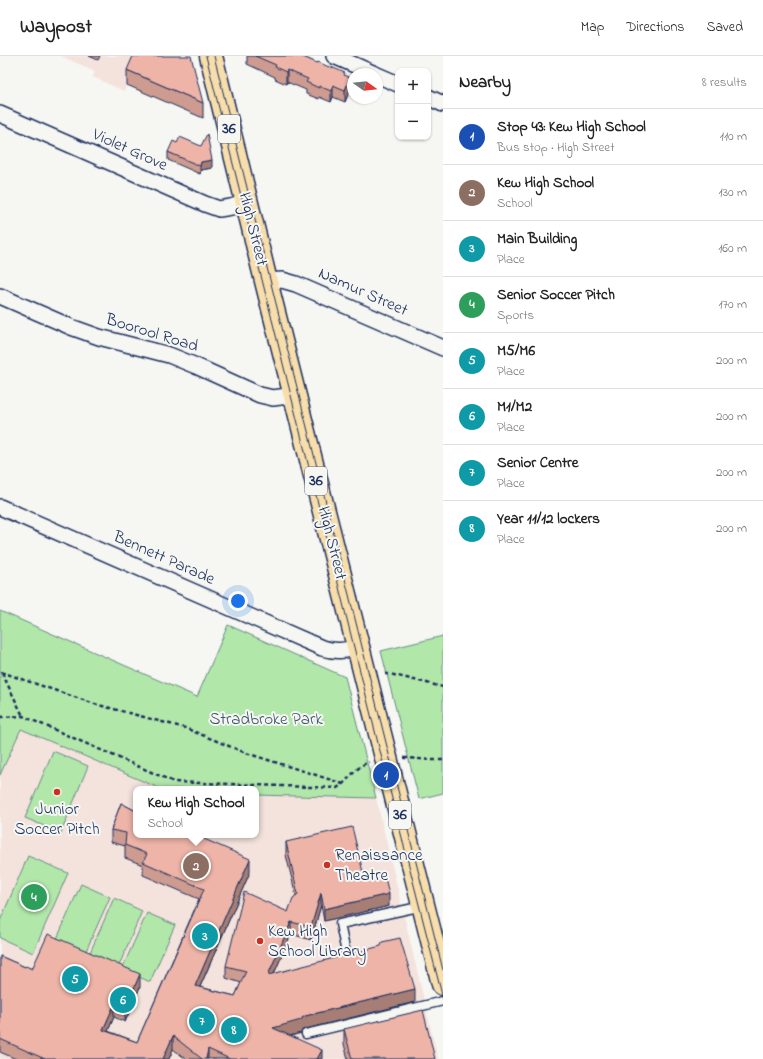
<!DOCTYPE html>
<html lang="en">
<head>
<meta charset="utf-8">
<style>
	:root { --surface:#fff; --page:#f6f6f6; --text:#222; --muted:#767676; --line:#e0e0e0; --accent:#c8321e }
	body { margin:0; font-family:"Indie Flower",sans-serif; background:var(--page); color:var(--text) }
	.controls { position:absolute; right:12px; top:12px; display:grid; overflow:hidden; border-radius:8px; box-shadow:0 1px 3px #0004 }
	.controls button { width:36px; height:36px; display:grid; place-items:center; padding:0; border:0; border-bottom:1px solid var(--line); background:var(--surface); color:var(--text); font:20px sans-serif }
	.compass { position:absolute; left:347px; top:12px; width:36px; height:36px; border-radius:50%; background:var(--surface); box-shadow:0 1px 3px #0004; rotate:105deg }
	.you { position:absolute; left:238px; top:545px; width:14px; height:14px; margin:-10px; border:3px solid #fff; border-radius:50%; background:#1a73e8; box-shadow:0 0 0 6px #1a73e833 }
	.badge { display:grid; place-items:center; width:26px; height:26px; border-radius:50%; background:var(--accent); color:#fff; font-size:13px; font-weight:700 }
	.pin { position:absolute; translate:-50% -50%; border:2px solid #fff; box-shadow:0 1px 4px #0006 }
	.popup { position:absolute; left:133px; top:730px; width:126px; height:52px; box-sizing:border-box; display:grid; place-content:center; border-radius:8px; background:var(--surface); filter:drop-shadow(0 1px 3px #0005); font-size:13px; white-space:nowrap; color:var(--muted) }
	.popup b { font-size:15px; color:var(--text) }
	.popup::after { content:''; position:absolute; left:50%; top:100%; margin-left:-8px; border:8px solid transparent; border-top-color:var(--surface) }
	.list { margin:0; padding:0; list-style:none }
	h2 { display:flex; justify-content:space-between; align-items:center; height:52px; margin:0; padding:0 16px; font-size:17px }
	h2 small { font-size:13px; font-weight:400; color:var(--muted) }
	.list li { display:grid; grid-template-columns:26px 1fr auto; gap:12px; align-items:center; box-sizing:border-box; height:56px; padding:0 16px; border-top:1px solid var(--line) }
	.list b { display:block; font-size:15px; white-space:nowrap }
	.list p { margin:0; font-size:13px; white-space:nowrap; color:var(--muted) }
	.list em { font-size:13px; font-style:normal; color:var(--muted) }
	.map { position:relative; flex:none; width:443px; height:1003px; overflow:hidden }
	header { display:flex; align-items:center; gap:24px; box-sizing:border-box; height:56px; padding:0 20px; background:var(--surface); border-bottom:1px solid var(--line) }
	header strong { font-size:19px }
	nav { display:flex; gap:22px; margin-inline-start:auto; font-size:14px }
	main { display:flex }
	aside { flex:1; background:var(--surface) }
	.map>svg:first-child { display:block }
	.built { fill:#f4e2dc }
	.green { fill:#b2e7aa; stroke:#668b84 }
	.lines { fill:none; stroke-linecap:round; stroke-linejoin:round }
	.service-casing { stroke:#1b2f5e; stroke-width:11 }
	.minor-casing { stroke:#1b2f5e; stroke-width:18 }
	.primary-casing { stroke:#1b2f5e; stroke-width:25 }
	.path { stroke:#1b2f5e; stroke-width:2.5; stroke-dasharray:4 3; stroke-linecap:butt }
	.service { stroke:#f6f6f2; stroke-width:8 }
	.minor { stroke:#f6f6f2; stroke-width:15 }
	.primary { stroke:#f8deab; stroke-width:22 }
	.tram { stroke:#1b2f5e; stroke-width:1 }
	.wall { fill:#cd9b90; stroke:#1b2f5e }
	.shaded-wall { fill:#a77e76; stroke:#1b2f5e }
	.building { fill:#eeb4a8; stroke:#1b2f5e }
	.poi-dot { fill:#c8321e; stroke:#f6f6f2; stroke-width:1.5 }
	.labels { text-anchor:middle; dominant-baseline:central; stroke-width:4; stroke-linejoin:round; paint-order:stroke }
	.shield { fill:#f6f6f2; stroke:#5d6b8a; stroke-width:1 }
	.shield-label { font-size:16px; font-weight:bold; fill:#1b2f5e }
	.street-label { font-size:17px; fill:#1b2f5e; stroke:#f6f6f2 }
	.park-label { font-size:17px; fill:#39546d; stroke:#f6f6f2 }
	.poi-label { font-size:17px; fill:#1b2f5e; stroke:#f6f6f2; text-anchor:start }
</style>
</head>
<body>
<header>
<strong>Waypost</strong>
<nav><a>Map</a><a>Directions</a><a>Saved</a></nav>
</header>
<main>
<div class="map">
<svg width="443" height="1003" viewBox="0 0 443 1003">
	<rect width="100%" height="100%" fill="#f6f6f2"/>
	<filter id="ink" filterUnits="userSpaceOnUse"><feTurbulence type="fractalNoise" baseFrequency=".025" numOctaves="2"/><feDisplacementMap in="SourceGraphic" scale="8" xChannelSelector="R" yChannelSelector="G"/><feConvolveMatrix kernelMatrix="1 2 1 2 8 2 1 2 1" color-interpolation-filters="sRGB"/></filter>
	<g filter="url(#ink)">
		<g class="built">
			<polygon points="61,0 188,0 205,63 127,29 124,35 93,21 95,15"/>
			<polygon points="21,673 161,733 136,733 136,779 256,779 256,739 376,742 438,1003 0,1003 0,719"/>
		</g>
		<g class="green">
			<polygon points="0,555 197,641 228,569 345,621 376,742 256,739 256,733 161,733 21,673 0,719"/>
			<polygon points="443,580 443,737 419,743 381,595"/>
			<polygon points="53,695 88,710 61,777 25,762"/>
			<polygon points="28,800 68,817 33,897 0,882 0,865"/>
			<polygon points="81,828 110,841 85,897 56,885"/>
			<polygon points="114,842 142,855 118,912 89,899"/>
			<polygon points="147,857 175,869 150,926 122,913"/>
		</g>
		<g class="lines">
			<defs>
				<g id="service">
					<polyline points="346,897 340,868 423,850"/>
					<polyline points="306,978 443,945"/>
				</g>
				<g id="minor">
					<polyline points="334,0 375,18"/>
					<polyline points="377,19 398,28"/>
					<polyline points="428,41 443,48"/>
					<polyline points="0,58 205,148 219,153 231,151 247,146"/>
					<polyline points="266,225 282,224 296,228 443,292"/>
					<polyline points="0,240 71,271 99,281 169,299 196,310 260,339 273,342 295,339"/>
					<path d="M0 451 322 592C335 596 345 595 358 591"/>
				</g>
				<polyline id="primary" points="211,0 266,225 443,928"/>
			</defs>
			<use href="#service" class="service-casing"/>
			<use href="#minor" class="minor-casing"/>
			<use href="#primary" class="primary-casing"/>
			<g class="path">
				<polyline points="1,616 95,648 185,672 246,697 316,719 343,728"/>
				<polyline points="2,617 23,660"/>
				<polyline points="385,618 390,618 443,631"/>
				<path d="M0 661 23 660 174 726 337 732C349 725 356 710 369 706"/>
				<polyline points="404,702 407,702 432,704 443,704"/>
			</g>
			<use href="#service" class="service"/>
			<use href="#minor" class="minor"/>
			<use href="#primary" class="primary"/>
			<g class="tram">
				<polyline points="206,0 386,719 443,943"/>
				<polyline points="214,0 443,914"/>
			</g>
		</g>
		<g class="wall">
			<polygon points="89,0 100,0 98,4"/>
			<polygon points="247,0 301,0 345,20 350,34 345,46 333,41 331,46 319,41 319,43 306,38 306,34 287,26 286,28 275,23 275,21 247,8"/>
			<polygon points="127,14 203,47 203,62 127,29"/>
			<polygon points="168,96 212,112 201,114 200,118 168,104"/>
			<polygon points="121,747 250,816 200,931 235,940 241,927 226,922 226,910 288,856 296,840 286,799 286,786 363,816 366,821 375,824 389,850 324,865 321,849 311,884 291,878 274,918 415,946 305,973 302,974 301,977 291,980 322,1003 186,1003 173,993 169,1003 16,1003 0,996 0,900 25,911 140,931 125,966 114,961 108,975 137,986 199,843 143,819 143,809 125,802 125,790 111,786 111,774"/>
			<polygon points="344,973 435,1003 348,1003 344,988"/>
		</g>
		<g class="shaded-wall">
			<polygon points="287,14 287,26 286,28 286,16"/>
			<polygon points="350,22 350,34 345,46 345,34"/>
			<polygon points="333,29 333,41 331,46 331,35"/>
			<polygon points="212,104 212,112 201,114 200,118 200,110 201,106"/>
			<polygon points="250,803 250,816 195,942 195,930"/>
			<polygon points="321,837 321,849 311,884 311,871"/>
			<polygon points="389,838 389,850 324,865 324,853"/>
			<polygon points="291,866 291,878 268,932 268,919"/>
			<polygon points="140,918 140,931 125,966 125,953"/>
			<polygon points="415,933 415,946 305,973 302,974 301,977 273,984 273,972 302,962 305,960"/>
			<polygon points="114,949 114,961 103,986 103,974"/>
			<polygon points="173,980 173,993 169,1003 163,1003"/>
			<polygon points="208,993 208,1003 206,1003"/>
			<polygon points="322,994 322,1003 317,1003"/>
		</g>
		<g class="building">
			<polygon points="133,0 191,0 203,47 127,14"/>
			<polygon points="255,0 301,0 317,7 318,6 329,11 329,10 345,17 344,19 350,22 345,34 333,29 331,35 319,30 319,32 306,26 308,23 287,14 286,16 275,11 276,9"/>
			<polygon points="207,78 212,104 201,106 200,110 168,96 173,85 177,87 180,81 201,90"/>
			<polygon points="121,747 136,755 136,779 195,779 250,803 195,930 235,940 246,915 226,910 244,836 288,856 293,842 298,838 286,786 352,771 363,816 365,815 366,821 374,819 375,824 385,822 389,838 324,853 321,837 311,871 291,866 268,919 381,890 382,886 400,882 415,933 305,960 302,962 301,964 273,972 322,994 317,1003 230,1003 208,993 206,1003 202,1003 173,980 163,1003 45,1003 0,983 0,900 25,911 26,910 32,913 48,878 140,918 125,953 114,949 103,974 137,986 204,833 143,806 147,798 125,789 126,777 111,774"/>
			<polygon points="423,954 435,1003 352,1003 344,973"/>
		</g>
	</g>
	<g class="poi-dot">
		<circle cx="57" cy="736" r="4"/>
		<circle cx="327" cy="809" r="4"/>
		<circle cx="260" cy="885" r="4"/>
	</g>
	<g class="labels">
		<g class="shield">
			<rect x="218" y="59" width="22" height="28" rx="3"/>
			<rect x="305" y="411" width="22" height="28" rx="3"/>
			<rect x="389" y="745" width="22" height="28" rx="3"/>
		</g>
		<g class="shield-label">
			<text x="229" y="73">36</text>
			<text x="316" y="425">36</text>
			<text x="400" y="759">36</text>
		</g>
		<g class="street-label">
			<text transform="translate(130 94) rotate(24)">Violet Grove</text>
			<text transform="translate(253 173) rotate(76)">High Street</text>
			<text transform="translate(363 236) rotate(24)">Namur Street</text>
			<text transform="translate(152 277) rotate(17)">Boorool Road</text>
			<text transform="translate(332 487) rotate(76)">High Street</text>
			<text transform="translate(164 502) rotate(24)">Bennett Parade</text>
		</g>
		<g class="park-label">
			<text x="266" y="663">Stradbroke Park</text>
		</g>
		<g class="poi-label">
			<text x="57" y="753" text-anchor="middle">Junior<tspan x="57" dy="20">Soccer Pitch</tspan></text>
			<text x="335" y="799">Renaissance<tspan x="335" dy="20">Theatre</tspan></text>
			<text x="268" y="875">Kew High<tspan x="268" dy="20">School Library</tspan></text>
		</g>
	</g>
</svg>
<div class="controls">
<button>+</button>
<button>−</button>
</div>
<svg class="compass" viewBox="-18 -18 36 36"><path d="M0-13l5 13h-10z" fill="#e53935"/><path d="M0 13l5-13h-10z" fill="#767676"/></svg>
<div class="you"></div>
<div class="pin badge" style="left:386px;top:719px;background:#1a4fb4">1</div>
<div class="pin badge" style="left:196px;top:810px;background:#8d6e63">2</div>
<div class="popup"><b>Kew High School</b>School</div>
<div class="pin badge" style="left:205px;top:880px;background:#0f9aa8">3</div>
<div class="pin badge" style="left:34px;top:841px;background:#2e9e5b">4</div>
<div class="pin badge" style="left:75px;top:923px;background:#0f9aa8">5</div>
<div class="pin badge" style="left:123px;top:944px;background:#0f9aa8">6</div>
<div class="pin badge" style="left:202px;top:965px;background:#0f9aa8">7</div>
<div class="pin badge" style="left:234px;top:974px;background:#0f9aa8">8</div>
</div>
<aside>
<h2>Nearby<small>8 results</small></h2>
<ul class="list">
<li><span class="badge" style="background:#1a4fb4">1</span><div><b>Stop 43: Kew High School</b><p>Bus stop · High Street</p></div><em>110 m</em></li>
<li><span class="badge" style="background:#8d6e63">2</span><div><b>Kew High School</b><p>School</p></div><em>130 m</em></li>
<li><span class="badge" style="background:#0f9aa8">3</span><div><b>Main Building</b><p>Place</p></div><em>160 m</em></li>
<li><span class="badge" style="background:#2e9e5b">4</span><div><b>Senior Soccer Pitch</b><p>Sports</p></div><em>170 m</em></li>
<li><span class="badge" style="background:#0f9aa8">5</span><div><b>M5/M6</b><p>Place</p></div><em>200 m</em></li>
<li><span class="badge" style="background:#0f9aa8">6</span><div><b>M1/M2</b><p>Place</p></div><em>200 m</em></li>
<li><span class="badge" style="background:#0f9aa8">7</span><div><b>Senior Centre</b><p>Place</p></div><em>200 m</em></li>
<li><span class="badge" style="background:#0f9aa8">8</span><div><b>Year 11/12 lockers</b><p>Place</p></div><em>200 m</em></li>
</ul>
</aside>
</main>
</body>
</html>
